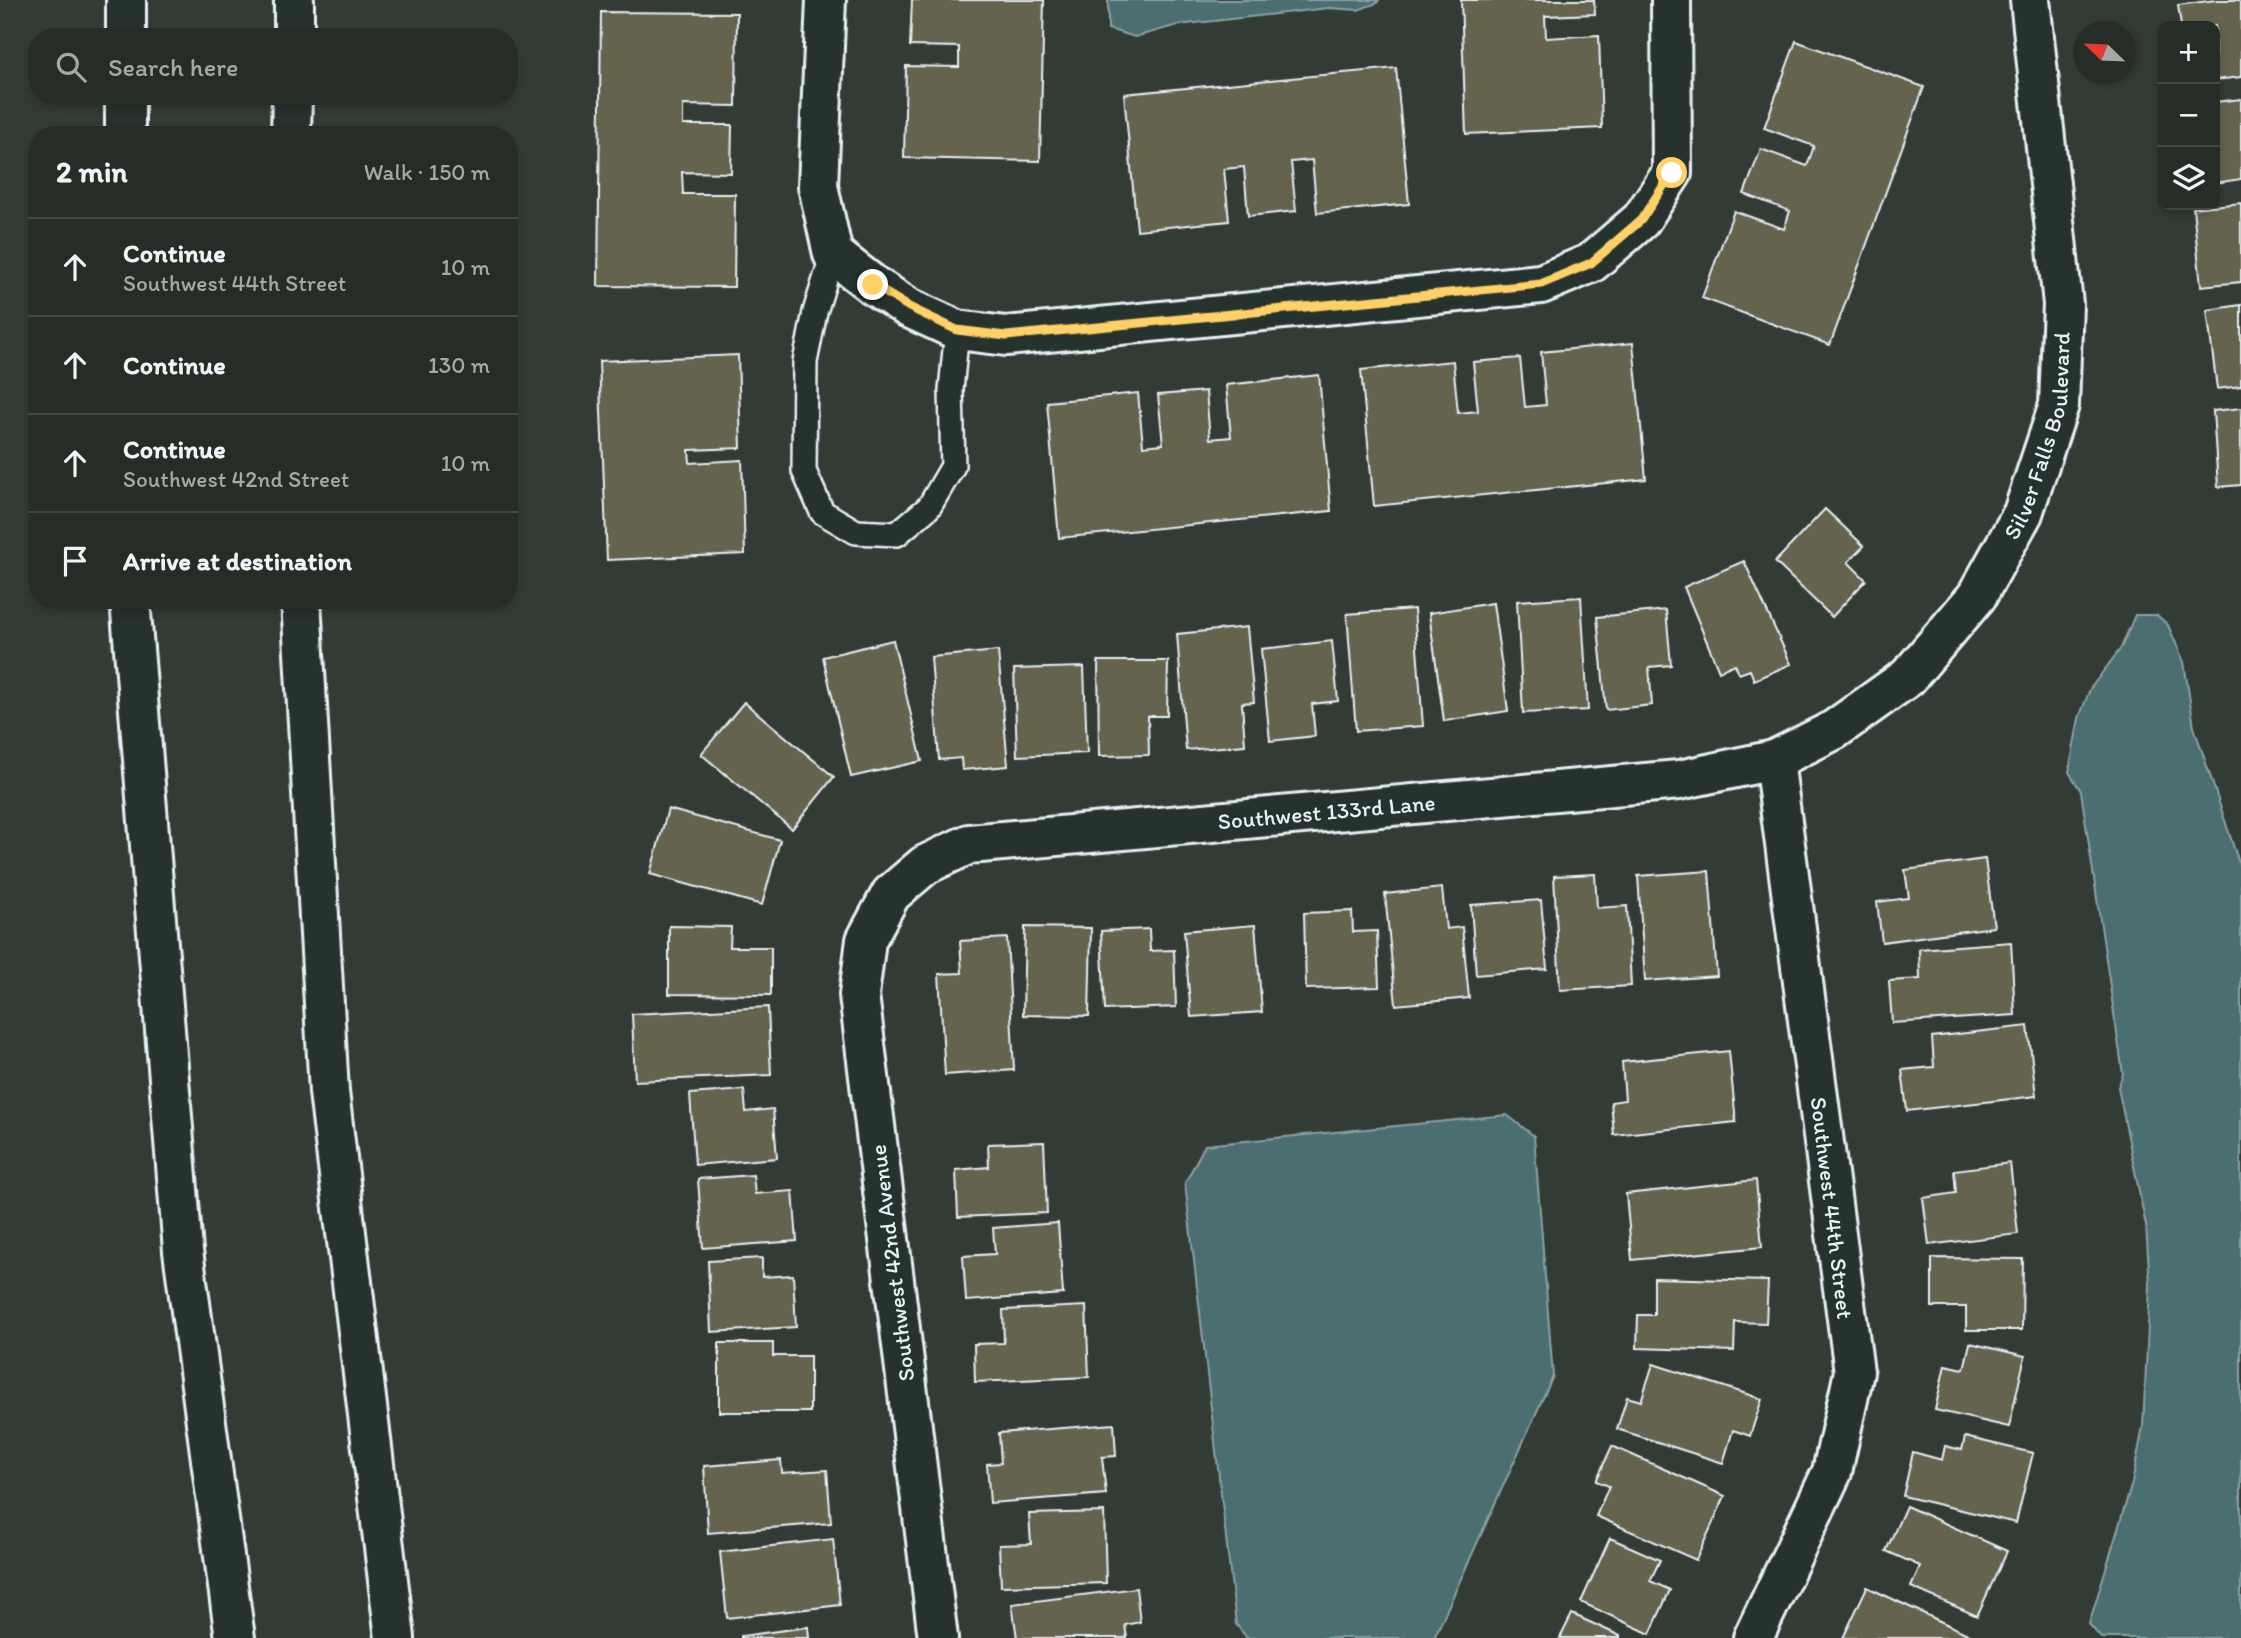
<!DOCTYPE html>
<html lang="en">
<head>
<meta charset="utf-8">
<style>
	:root { --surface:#262d27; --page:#323933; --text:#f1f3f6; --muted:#a4a8a7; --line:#424944 }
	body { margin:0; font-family:Itim,sans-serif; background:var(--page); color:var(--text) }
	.controls { position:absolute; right:21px; top:21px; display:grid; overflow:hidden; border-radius:14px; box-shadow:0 4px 10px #0003 }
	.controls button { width:63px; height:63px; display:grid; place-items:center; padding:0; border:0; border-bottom:2px solid var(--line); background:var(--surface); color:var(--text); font:35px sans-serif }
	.compass { position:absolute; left:2073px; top:21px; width:63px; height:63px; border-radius:50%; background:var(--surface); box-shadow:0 4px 10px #0003; rotate:293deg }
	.stop { position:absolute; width:21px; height:21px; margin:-16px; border:5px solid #ffd166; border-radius:50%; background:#fff }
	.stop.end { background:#ffd166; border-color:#fff; box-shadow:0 2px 7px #0008 }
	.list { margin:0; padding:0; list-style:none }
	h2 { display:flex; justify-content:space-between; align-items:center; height:91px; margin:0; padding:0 28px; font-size:30px }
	h2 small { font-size:23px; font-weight:400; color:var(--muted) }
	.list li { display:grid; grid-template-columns:46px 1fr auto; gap:21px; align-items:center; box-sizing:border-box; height:98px; padding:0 28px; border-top:2px solid var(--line) }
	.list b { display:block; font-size:26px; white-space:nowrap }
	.list p { margin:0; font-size:23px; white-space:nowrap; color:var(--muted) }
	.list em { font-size:23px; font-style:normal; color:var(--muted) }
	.icon { flex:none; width:38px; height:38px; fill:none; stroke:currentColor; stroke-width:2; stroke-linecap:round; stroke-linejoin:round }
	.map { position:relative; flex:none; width:2241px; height:1638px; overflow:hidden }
	.search { position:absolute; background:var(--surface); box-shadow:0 4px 10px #0003; left:28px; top:28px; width:490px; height:77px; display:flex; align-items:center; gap:18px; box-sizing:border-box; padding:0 24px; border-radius:28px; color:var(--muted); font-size:26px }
	.panel { position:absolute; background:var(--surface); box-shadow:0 4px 10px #0003; left:28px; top:126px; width:490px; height:483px; border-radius:28px }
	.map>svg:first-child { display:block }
	.water { fill:#4b6e71; stroke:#8aa2a7; stroke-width:2 }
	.building { fill:#65624e; stroke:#e8f1f8; stroke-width:2 }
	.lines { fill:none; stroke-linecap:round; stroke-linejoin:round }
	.lane-casing { stroke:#e8f1f8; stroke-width:28 }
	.street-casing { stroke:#e8f1f8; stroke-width:44 }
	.highway-casing { stroke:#e8f1f8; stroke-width:44 }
	.lane { stroke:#26332d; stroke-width:23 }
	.street { stroke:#26332d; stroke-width:38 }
	.highway { stroke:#26332d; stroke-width:38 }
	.route { stroke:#ffd166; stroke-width:9 }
	.labels { text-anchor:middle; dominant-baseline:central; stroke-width:5; stroke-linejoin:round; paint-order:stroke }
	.street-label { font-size:23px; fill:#e8f1f8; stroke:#26332d }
</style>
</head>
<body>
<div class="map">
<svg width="2241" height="1638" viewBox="0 0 2241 1638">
	<rect width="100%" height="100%" fill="#333c34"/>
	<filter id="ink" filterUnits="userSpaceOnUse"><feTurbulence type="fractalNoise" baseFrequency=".0143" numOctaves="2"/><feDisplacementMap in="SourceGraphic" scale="14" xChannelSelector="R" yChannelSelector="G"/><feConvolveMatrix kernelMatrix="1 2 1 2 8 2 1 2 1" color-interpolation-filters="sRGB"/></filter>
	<g filter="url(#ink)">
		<g class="water">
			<polygon points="1108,0 1379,0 1377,3 1358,10 1329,8 1178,25 1135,37 1108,29"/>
			<polygon points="2135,615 2157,615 2168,625 2184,662 2194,727 2241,869 2241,1638 2101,1638 2089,1624 2132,1483 2143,1427 2150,1285 2146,1226 2118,1087 2123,1074 2081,791 2069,772 2079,718 2090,689 2121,648"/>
			<polygon points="1507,1115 1534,1136 1553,1376 1434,1638 1247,1638 1236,1624 1185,1183 1205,1145"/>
		</g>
		<g class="building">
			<polygon points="912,0 1044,0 1040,161 904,158 906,66 959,67 959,47 910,46"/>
			<polygon points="1461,0 1594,0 1595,14 1545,16 1546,38 1599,35 1602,128 1466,134"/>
			<polygon points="2216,0 2241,0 2241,77 2215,80 2215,26 2181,26 2178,5"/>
			<polygon points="601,12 737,13 736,106 683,105 683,125 732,125 731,173 682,172 683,194 735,194 734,287 598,286"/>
			<polygon points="1796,41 1924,87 1830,345 1702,298 1734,211 1784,229 1790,211 1744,194 1761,149 1807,166 1814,146 1764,128"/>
			<polygon points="1396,68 1409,204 1317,213 1312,160 1291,162 1296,211 1248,216 1244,167 1224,169 1229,221 1137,230 1124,94"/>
			<polygon points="2241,99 2241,179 2215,183 2215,102"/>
			<polygon points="2241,203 2241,282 2201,286 2193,208"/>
			<polygon points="2241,305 2241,386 2217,389 2207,310"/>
			<polygon points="1633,343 1646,479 1374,506 1361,370 1453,361 1458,413 1478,411 1473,362 1520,358 1525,407 1546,405 1541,352"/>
			<polygon points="738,355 741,448 689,450 690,463 742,460 745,554 607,560 599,361"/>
			<polygon points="1319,375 1331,511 1059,538 1047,402 1138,393 1143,446 1163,444 1158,395 1206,391 1210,439 1231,437 1226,385"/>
			<polygon points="2241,408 2241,485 2218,487 2213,411"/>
			<polygon points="1825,509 1864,546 1848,562 1866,580 1832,617 1775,562"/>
			<polygon points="1744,561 1791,664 1754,680 1750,670 1739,674 1735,664 1719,671 1684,587"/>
			<polygon points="1581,597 1588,710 1523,713 1517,601"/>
			<polygon points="1493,603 1508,711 1444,721 1429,613"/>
			<polygon points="1414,609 1423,726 1356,731 1347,614"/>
			<polygon points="1666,610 1671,665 1649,667 1652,705 1606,710 1597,617"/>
			<polygon points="1247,627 1254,702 1242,703 1245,745 1186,750 1177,634"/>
			<polygon points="893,640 922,761 851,777 823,657"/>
			<polygon points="1332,641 1338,701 1312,704 1315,736 1270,741 1261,649"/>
			<polygon points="998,651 1008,766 962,770 961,758 939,760 931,657"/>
			<polygon points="1098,661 1168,661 1167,716 1148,716 1149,755 1099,756"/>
			<polygon points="1084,667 1087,753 1017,756 1014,669"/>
			<polygon points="744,702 834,777 792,829 701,754"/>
			<polygon points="668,809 780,840 762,905 650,874"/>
			<polygon points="1985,859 1994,927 1882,942 1877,902 1909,898 1905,870"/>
			<polygon points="1709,871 1717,976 1645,981 1638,876"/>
			<polygon points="1595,874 1597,908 1627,906 1631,986 1560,990 1554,876"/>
			<polygon points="1442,888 1446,929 1462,927 1469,998 1396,1005 1385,894"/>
			<polygon points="1541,900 1547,969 1476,975 1471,905"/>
			<polygon points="1352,911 1353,932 1377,931 1379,987 1306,989 1304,913"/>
			<polygon points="1255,925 1262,1012 1191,1017 1184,931"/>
			<polygon points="669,926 731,927 730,947 771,947 771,995 669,994"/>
			<polygon points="1025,927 1091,928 1089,1016 1023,1015"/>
			<polygon points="1149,929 1150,951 1174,950 1176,1007 1105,1010 1101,931"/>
			<polygon points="1007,938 1014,1070 945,1075 939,974 962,973 960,941"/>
			<polygon points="2011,942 2015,1015 1892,1023 1889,981 1920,979 1919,949"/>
			<polygon points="768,1007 771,1075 635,1081 632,1014"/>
			<polygon points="2028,1026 2036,1096 1907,1111 1902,1070 1934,1067 1932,1037"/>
			<polygon points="1729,1051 1736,1122 1614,1135 1611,1102 1625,1100 1622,1062"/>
			<polygon points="744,1090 746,1112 773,1109 777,1158 695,1165 690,1094"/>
			<polygon points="1044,1142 1047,1213 958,1217 956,1170 989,1167 988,1144"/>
			<polygon points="2010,1163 2018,1234 1929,1245 1923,1198 1956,1193 1954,1170"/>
			<polygon points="753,1175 755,1194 793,1191 797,1241 703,1248 698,1179"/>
			<polygon points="1756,1180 1762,1247 1632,1260 1626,1194"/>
			<polygon points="1058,1223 1063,1294 966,1301 963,1256 995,1254 993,1228"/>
			<polygon points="762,1258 762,1277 793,1275 796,1327 711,1332 708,1261"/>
			<polygon points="1932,1258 2023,1259 2022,1330 1966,1330 1966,1307 1932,1307"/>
			<polygon points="1654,1278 1768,1281 1766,1323 1735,1322 1734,1351 1637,1348 1638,1315 1654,1315"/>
			<polygon points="1086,1306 1089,1377 975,1382 974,1344 1004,1343 1003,1310"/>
			<polygon points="719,1343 773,1343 773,1356 810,1356 810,1412 719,1412"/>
			<polygon points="1970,1343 2025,1356 2009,1427 1935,1410 1945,1365 1964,1369"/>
			<polygon points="1653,1364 1762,1399 1750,1436 1733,1430 1723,1463 1617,1429 1627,1397 1641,1401"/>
			<polygon points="1114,1424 1116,1456 1102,1457 1106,1494 990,1503 987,1464 1001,1463 999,1433"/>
			<polygon points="1965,1437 2033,1453 2016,1523 1903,1496 1913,1452 1942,1460 1945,1446 1962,1450"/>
			<polygon points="1612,1446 1725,1496 1696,1560 1596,1516 1609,1486 1596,1481"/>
			<polygon points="781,1460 782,1473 827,1470 831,1523 708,1533 704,1466"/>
			<polygon points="1906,1506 2007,1551 1977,1616 1911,1587 1920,1566 1886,1551"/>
			<polygon points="1104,1512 1106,1583 1001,1586 999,1545 1031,1544 1029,1514"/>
			<polygon points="1610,1538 1660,1560 1650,1581 1670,1590 1650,1634 1581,1602"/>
			<polygon points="833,1539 840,1605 727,1618 720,1552"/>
			<polygon points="1867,1587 1976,1638 1843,1638"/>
			<polygon points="1136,1588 1140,1622 1125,1625 1127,1638 1017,1638 1012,1604"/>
			<polygon points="1572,1614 1620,1636 1620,1638 1560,1638"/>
			<polygon points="808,1627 809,1638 741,1638 741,1636"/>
		</g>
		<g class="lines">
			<defs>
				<polyline id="lane" points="833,254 815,312 805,362 804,471 822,512 856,532 897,534 929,507 953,466 951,390 957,330"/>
				<g id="street">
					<polyline points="826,0 818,186 833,254 873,285 909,308 957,330 1006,336 1541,284 1591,263 1641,220 1672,173 1671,0"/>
					<path id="s1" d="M938 1638 859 995 866 940 891 894 925 865 969 844 1679 780 1774 760 1834 730 1908 677 1977 596 2023 513 2059 405 2063 304 2030 0"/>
					<polyline points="1753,1638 1832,1472 1854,1372 1774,760"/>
				</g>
				<g id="highway">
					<polyline points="126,37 126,0"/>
					<polyline points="294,37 294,0"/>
					<polyline points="125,135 125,96"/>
					<polyline points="291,135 292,96"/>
					<polyline points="130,600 183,1251 235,1638"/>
					<polyline points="301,600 329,1092 395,1638"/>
				</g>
			</defs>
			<use href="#lane" class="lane-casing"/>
			<use href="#street" class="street-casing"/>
			<use href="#highway" class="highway-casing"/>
			<use href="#lane" class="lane"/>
			<use href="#street" class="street"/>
			<use href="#highway" class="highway"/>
		</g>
	</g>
	<g class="lines" filter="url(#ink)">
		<polyline class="route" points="873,285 909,307 957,330 1006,336 1541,284 1591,263 1641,220 1672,173"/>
	</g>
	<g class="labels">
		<g class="street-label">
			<text stroke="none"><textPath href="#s1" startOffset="2098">Silver Falls Boulevard</textPath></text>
			<text stroke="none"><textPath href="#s1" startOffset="1208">Southwest 133rd Lane</textPath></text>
			<text transform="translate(1832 1208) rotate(83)">Southwest 44th Street</text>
			<text transform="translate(892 1263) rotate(-97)">Southwest 42nd Avenue</text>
		</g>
	</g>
</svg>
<div class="controls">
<button>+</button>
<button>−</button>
<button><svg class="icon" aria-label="layers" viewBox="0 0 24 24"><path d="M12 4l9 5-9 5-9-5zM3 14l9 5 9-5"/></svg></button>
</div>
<svg class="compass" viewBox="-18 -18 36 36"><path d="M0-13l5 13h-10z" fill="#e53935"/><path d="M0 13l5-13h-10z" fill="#a4a8a7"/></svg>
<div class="stop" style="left:1672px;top:173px"></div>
<div class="stop end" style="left:873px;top:285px"></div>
<div class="search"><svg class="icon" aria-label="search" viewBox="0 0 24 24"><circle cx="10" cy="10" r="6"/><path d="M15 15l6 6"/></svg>Search here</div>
<section class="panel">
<h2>2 min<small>Walk · 150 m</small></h2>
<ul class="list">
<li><svg class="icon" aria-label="ahead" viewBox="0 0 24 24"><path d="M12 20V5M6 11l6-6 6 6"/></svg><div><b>Continue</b><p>Southwest 44th Street</p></div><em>10 m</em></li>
<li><svg class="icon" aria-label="ahead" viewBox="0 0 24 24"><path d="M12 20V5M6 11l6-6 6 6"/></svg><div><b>Continue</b></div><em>130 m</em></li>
<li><svg class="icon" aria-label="ahead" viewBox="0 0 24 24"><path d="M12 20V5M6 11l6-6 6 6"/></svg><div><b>Continue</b><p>Southwest 42nd Street</p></div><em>10 m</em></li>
<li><svg class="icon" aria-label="arrive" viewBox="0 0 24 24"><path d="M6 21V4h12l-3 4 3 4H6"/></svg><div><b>Arrive at destination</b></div></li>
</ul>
</section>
</div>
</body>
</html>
